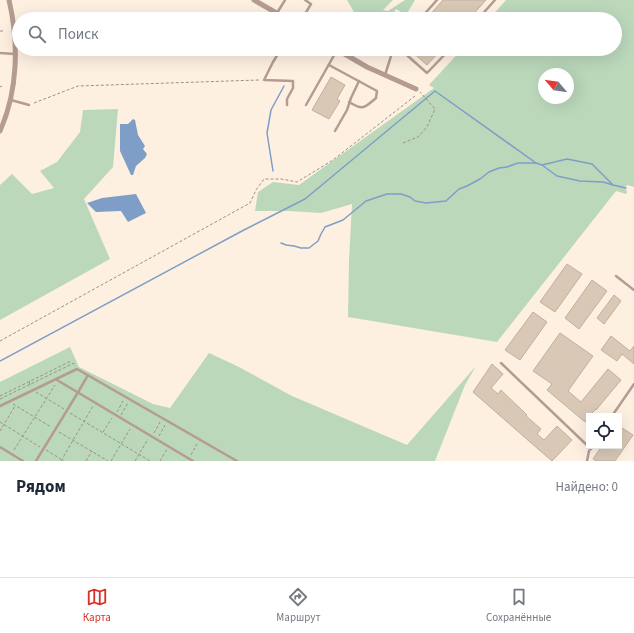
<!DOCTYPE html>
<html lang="ru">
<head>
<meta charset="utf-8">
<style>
	:root { --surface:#fff; --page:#f2f2f3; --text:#1f2937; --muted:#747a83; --line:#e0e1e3; --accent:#d93025 }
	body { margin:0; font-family:"Source Sans 3",sans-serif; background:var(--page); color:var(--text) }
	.controls { position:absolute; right:12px; bottom:12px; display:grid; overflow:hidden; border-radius:0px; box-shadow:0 4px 16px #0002 }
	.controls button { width:36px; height:36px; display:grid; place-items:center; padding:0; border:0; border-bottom:1px solid var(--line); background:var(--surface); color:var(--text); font:20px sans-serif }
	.compass { position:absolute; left:538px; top:68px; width:36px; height:36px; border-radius:50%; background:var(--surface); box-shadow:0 4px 16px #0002; rotate:299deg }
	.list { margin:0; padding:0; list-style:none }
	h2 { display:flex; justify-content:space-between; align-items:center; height:52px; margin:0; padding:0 16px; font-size:17px }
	h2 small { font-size:13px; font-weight:400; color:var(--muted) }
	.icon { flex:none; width:22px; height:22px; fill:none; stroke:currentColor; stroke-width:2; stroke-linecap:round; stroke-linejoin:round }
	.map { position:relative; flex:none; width:634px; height:461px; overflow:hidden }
	.search { position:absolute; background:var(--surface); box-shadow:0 4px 16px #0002; left:12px; right:12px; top:12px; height:44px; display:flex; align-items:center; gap:10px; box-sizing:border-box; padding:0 14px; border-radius:22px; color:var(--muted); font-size:15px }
	.sheet { height:116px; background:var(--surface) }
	nav { display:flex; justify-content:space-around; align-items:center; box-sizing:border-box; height:56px; border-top:1px solid var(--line); background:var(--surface); font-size:11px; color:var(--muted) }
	nav a { display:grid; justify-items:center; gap:2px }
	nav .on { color:var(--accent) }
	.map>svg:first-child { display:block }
	.green { fill:#bbd8bb; fill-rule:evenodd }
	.water { fill:#7e9ec7 }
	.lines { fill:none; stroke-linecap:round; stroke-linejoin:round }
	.stream { stroke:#7e9ec7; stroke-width:1.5 }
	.building { fill:#d9c8b6; stroke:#c0af9d }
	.path { stroke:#9c9186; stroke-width:1; stroke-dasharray:3 2; stroke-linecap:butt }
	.lane { stroke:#b49c93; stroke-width:2.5 }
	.street { stroke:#b49c93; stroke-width:5 }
</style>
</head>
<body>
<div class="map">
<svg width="634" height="461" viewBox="0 0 634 461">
	<rect width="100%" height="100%" fill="#fef0e1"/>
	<g class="green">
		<polygon points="347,0 393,0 383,10 388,11 405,0 415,0 406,15 396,9 390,19 358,19"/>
		<path d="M506 0H634V187L628 185 625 187 627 192 626 194 616 191 497 342 348 317 349 261 352 204 321 213 289 211H255L258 192 273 182 299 185 434 88 429 85 462 49H615V19H489ZM544 74H568V98H544Z"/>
		<polygon points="118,109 113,167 84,199 110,259 0,320 0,185 12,174 32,194 54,188 40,171 57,162 80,132 83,110"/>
		<polygon points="70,347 79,367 153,404 170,408 209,353 239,367 292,396 407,445 476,366 465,385 435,461 0,461 0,382"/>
	</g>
	<g class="water">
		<polygon points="133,119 135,120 138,135 145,146 143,149 147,154 145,158 136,166 133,175 131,175 120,151 120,124 128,124"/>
		<polygon points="136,194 146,213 128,222 121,211 96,212 87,203 102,198"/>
	</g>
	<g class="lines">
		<g class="stream">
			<polyline points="542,165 567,159 592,164 613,185"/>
			<polyline points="273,171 267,133 271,110 284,86"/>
			<polyline points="281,243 286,245 294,246 301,248 309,248 318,241 321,234 325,227 343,220 366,201 387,194 401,194 410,197 415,201 426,203 446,201 459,189 467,186 480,179 489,172 499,168 507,167 518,163 536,163 542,165 557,176 580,181 603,182 613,185 626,188"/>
			<polyline points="0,361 242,231 305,199 435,91 536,163"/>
		</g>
	</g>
	<g class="building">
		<polygon points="443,0 486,0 469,19 426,19"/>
		<polygon points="409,49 435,49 439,52 427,65"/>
		<polygon points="331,77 345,85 337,99 340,101 329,119 312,110"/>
		<polygon points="567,264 582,274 555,312 540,302"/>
		<polygon points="592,280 607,291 579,329 565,318"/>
		<polygon points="614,295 621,301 604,324 597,318"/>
		<polygon points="533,312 547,322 520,360 505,350"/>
		<polygon points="560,333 593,356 568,391 581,402 608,369 621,380 596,410 596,409 589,416 585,422 547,390 552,384 533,371"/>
		<polygon points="611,336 630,351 634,346 634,364 622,354 617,361 601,350"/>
		<polygon points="492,364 503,374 491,388 498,394 501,390 527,415 526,416 541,429 537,434 544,440 557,426 572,440 552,461 530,442 473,392"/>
		<polygon points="619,426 633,435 615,461 596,461 593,459 602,446 619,446"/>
	</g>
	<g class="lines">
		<g class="path">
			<polyline points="0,31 3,31"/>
			<polyline points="0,87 2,86"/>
			<polyline points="34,103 78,86 259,80"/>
			<polyline points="403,143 418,137 427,127 435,109 420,92"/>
			<polyline points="0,341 250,203 256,190 264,179 281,179 297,182 333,160 415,96"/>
			<polyline points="29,382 31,387"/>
			<polyline points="36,392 64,409"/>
			<polyline points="0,396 71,361"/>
			<polyline points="0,399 74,363 75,366"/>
			<polyline points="13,404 51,427"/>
			<polyline points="117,412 123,401"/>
			<polyline points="70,413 150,461"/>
			<polyline points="121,415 128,403"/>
			<polyline points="0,422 40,447"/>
			<polyline points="0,431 15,406"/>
			<polyline points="59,432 108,461"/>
			<polyline points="103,432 112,418"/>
			<polyline points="154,433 160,422"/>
			<polyline points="159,436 165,425"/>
			<polyline points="14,450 55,385"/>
			<polyline points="46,450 64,461"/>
			<polyline points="191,455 197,444"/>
			<polyline points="61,461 93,406"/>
			<polyline points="86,461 92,451"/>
			<polyline points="111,461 130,429"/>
			<polyline points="135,461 148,439"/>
			<polyline points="160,461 167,449"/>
		</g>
		<g class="lane">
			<polyline points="277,13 285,0"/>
			<polyline points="302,19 311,4 305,0"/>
			<polyline points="420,19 437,0"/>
			<polyline points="478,19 495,0"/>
			<polyline points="281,49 273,62 264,80 293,81 293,88 287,99 287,105"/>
			<polyline points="400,49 427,73 450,49"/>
			<polyline points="441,49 446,53"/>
			<polyline points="0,53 15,54"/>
			<path d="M329 65 377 91 376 98C364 108 364 111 349 102"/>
			<polyline points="385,75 391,56 395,49"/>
			<polyline points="11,100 29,105"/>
			<polyline points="306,105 337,50"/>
			<polyline points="335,131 347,110 351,98 359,81"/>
			<polyline points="616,276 634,290"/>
			<polyline points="501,363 591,449"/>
			<polyline points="57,380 193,461"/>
			<polyline points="0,406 77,369 237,461"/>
			<polyline points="612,416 634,384"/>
			<polyline points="0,447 23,461"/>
			<polyline points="36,461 77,394 88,375"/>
			<polyline points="587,461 589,451 593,446"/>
		</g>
		<g class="street">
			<polyline points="254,0 287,19"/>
			<polyline points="336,49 367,67 416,89"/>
			<path d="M0 131C18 91 19 43 9 0"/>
		</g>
	</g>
</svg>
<div class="controls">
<button><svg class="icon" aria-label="locate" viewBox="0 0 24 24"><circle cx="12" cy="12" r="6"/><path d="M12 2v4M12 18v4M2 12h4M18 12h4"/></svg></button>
</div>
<svg class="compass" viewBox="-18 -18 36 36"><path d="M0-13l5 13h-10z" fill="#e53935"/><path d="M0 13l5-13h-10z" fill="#747a83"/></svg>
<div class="search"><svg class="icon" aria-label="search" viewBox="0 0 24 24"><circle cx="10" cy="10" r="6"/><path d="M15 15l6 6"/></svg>Поиск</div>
</div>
<section class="sheet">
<h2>Рядом<small>Найдено: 0</small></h2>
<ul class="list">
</ul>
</section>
<nav>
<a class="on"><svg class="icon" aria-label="map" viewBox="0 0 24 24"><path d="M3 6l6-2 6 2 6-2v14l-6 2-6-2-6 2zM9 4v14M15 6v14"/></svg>Карта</a>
<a><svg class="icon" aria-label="directions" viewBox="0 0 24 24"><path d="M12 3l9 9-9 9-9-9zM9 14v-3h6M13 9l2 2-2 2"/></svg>Маршрут</a>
<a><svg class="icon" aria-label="saved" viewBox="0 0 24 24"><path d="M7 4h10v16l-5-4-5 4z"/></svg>Сохранённые</a>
</nav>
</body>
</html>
